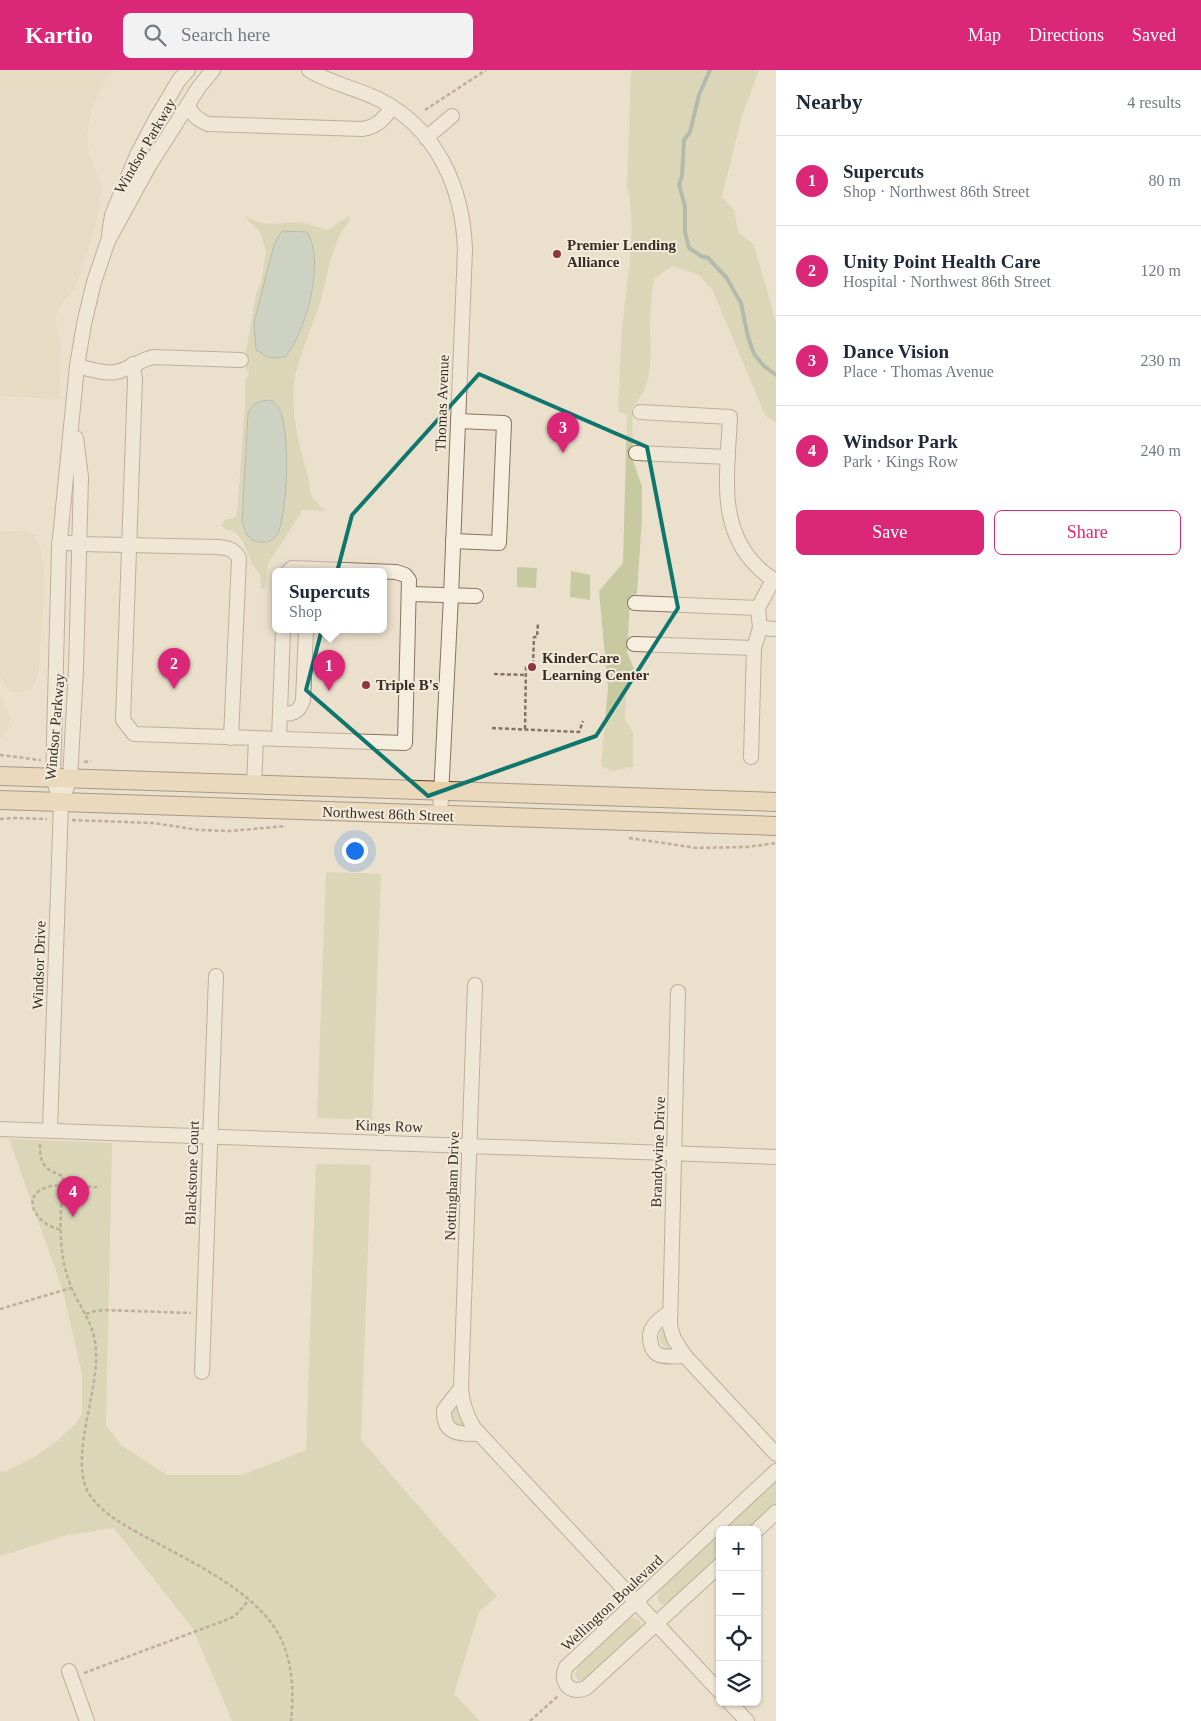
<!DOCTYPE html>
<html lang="en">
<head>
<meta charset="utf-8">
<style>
	:root { --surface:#fff; --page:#f2f2f3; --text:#1f2937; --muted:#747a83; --line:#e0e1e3; --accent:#db2777 }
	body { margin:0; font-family:"Times New Roman",serif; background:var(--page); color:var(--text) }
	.controls { position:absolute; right:15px; bottom:15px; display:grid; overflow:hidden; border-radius:8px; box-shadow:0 1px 4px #0004 }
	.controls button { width:45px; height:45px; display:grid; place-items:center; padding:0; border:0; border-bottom:1px solid var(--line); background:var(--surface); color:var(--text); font:25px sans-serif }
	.you { position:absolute; left:354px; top:780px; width:18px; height:18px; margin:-12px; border:4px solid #fff; border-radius:50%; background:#1a73e8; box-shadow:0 0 0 8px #1a73e833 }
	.badge { display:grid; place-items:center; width:32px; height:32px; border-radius:50%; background:var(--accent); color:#fff; font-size:16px; font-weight:700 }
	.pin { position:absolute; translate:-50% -41px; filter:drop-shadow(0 1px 2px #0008) }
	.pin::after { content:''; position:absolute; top:26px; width:18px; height:15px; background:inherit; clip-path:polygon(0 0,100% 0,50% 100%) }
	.popup { position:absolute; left:272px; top:498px; width:115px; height:65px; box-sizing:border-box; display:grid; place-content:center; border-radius:8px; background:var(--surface); filter:drop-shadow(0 1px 4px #0005); font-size:16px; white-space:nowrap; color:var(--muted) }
	.popup b { font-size:19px; color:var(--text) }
	.popup::after { content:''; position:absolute; left:50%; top:100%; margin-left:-10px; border:10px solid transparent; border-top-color:var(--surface) }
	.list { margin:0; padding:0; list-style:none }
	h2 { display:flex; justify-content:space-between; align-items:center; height:65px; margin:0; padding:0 20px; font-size:21px }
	h2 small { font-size:16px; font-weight:400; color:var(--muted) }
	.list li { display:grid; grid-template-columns:32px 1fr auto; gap:15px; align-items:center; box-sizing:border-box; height:90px; padding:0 20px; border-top:1px solid var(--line) }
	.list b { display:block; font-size:19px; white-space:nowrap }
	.list p { margin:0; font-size:16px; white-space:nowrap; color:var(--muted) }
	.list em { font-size:16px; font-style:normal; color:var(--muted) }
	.actions { display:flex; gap:10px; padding:15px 20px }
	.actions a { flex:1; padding:11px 0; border:1px solid var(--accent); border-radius:8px; text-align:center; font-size:18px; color:var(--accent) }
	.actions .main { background:var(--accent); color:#fff }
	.icon { flex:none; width:28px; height:28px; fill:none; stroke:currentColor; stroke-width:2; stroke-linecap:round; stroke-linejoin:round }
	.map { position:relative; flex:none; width:776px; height:1651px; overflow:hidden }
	header { display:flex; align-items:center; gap:30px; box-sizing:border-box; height:70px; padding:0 25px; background:var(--accent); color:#fff }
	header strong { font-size:24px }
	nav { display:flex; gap:28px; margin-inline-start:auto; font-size:18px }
	.search { width:350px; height:45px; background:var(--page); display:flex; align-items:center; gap:12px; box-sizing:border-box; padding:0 18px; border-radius:8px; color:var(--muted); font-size:19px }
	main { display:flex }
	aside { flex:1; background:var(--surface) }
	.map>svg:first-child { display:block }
	.farmland { fill:#e0d8ba }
	.green { fill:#c7c9a1; fill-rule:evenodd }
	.water { fill:#acc1b9; stroke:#738f86 }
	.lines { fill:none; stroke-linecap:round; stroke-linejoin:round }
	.stream { stroke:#738f86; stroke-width:4 }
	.minor-casing { stroke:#877362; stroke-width:16 }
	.major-casing { stroke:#564235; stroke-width:20 }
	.path { stroke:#877362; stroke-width:2.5; stroke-dasharray:4 2.5; stroke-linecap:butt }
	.minor { stroke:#f6eedf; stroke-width:14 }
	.major { stroke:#e9d1a9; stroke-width:18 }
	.marked { fill:none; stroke:#0f766e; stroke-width:4; stroke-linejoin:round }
	.poi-dot { fill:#90373e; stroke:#f3ebdb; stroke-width:2 }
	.labels { text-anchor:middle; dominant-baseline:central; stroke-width:4; stroke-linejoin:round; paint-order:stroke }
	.street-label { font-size:15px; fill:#392d23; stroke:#f3ebdb }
	.poi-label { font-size:15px; font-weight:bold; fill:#392d23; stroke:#f3ebdb; text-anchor:start }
</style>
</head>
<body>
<header>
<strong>Kartio</strong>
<div class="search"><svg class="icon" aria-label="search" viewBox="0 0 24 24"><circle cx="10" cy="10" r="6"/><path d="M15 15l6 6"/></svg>Search here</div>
<nav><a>Map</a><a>Directions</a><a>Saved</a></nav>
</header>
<main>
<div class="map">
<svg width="776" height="1651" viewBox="0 0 776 1651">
	<rect width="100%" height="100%" fill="#ebe0cc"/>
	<g class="farmland">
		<polygon points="0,0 113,0 101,17 91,42 87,65 89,83 102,118 97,149 81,203 74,219 61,235 55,248 61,278 60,329 0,326"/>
		<polygon points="14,461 28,461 35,465 40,477 44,501 44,531 38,607 31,620 25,622 12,622 7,618 0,605 0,462"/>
		<polygon points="0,624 10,647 9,654 5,665 0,670"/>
	</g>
	<g class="green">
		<path d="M631 0H759L742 46 722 127 734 140 738 162 754 175 776 252V353L765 345 712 219 699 205 672 196 654 209C652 224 650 240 650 256 650 284 655 316 632 337L633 391 642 416V448L637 523 630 530 627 582 634 599 626 625 625 650 633 662V697L613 701 601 696 608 618 599 521 623 493 627 345 618 341C620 310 620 279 623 249 628 204 636 164 628 119H627Z"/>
		<path d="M244 146 255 151 267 154 301 152 328 160 348 146 351 149C332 170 328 203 321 230 314 253 303 276 297 298 288 330 297 368 306 399 313 422 304 425 327 441L301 440V443L269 492C265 501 267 513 264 519H261L260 505 253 496 243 471 235 462 226 459 222 456 224 450 234 448 237 445 245 335V312L249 303 244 294 256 224 261 213 266 181 260 162ZM312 170C319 206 309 259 285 287ZM270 330 277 334 281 344 285 362 286 412 248 466 242 452 248 343Z"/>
		<polygon points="517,497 537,498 536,518 517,517"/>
		<polygon points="571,501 590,505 590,530 570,527"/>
		<polygon points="326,802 381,804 372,1050 317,1048"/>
		<polygon points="9,1069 112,1073 106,1355 121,1375 167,1405 242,1405 306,1380 316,1094 371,1095 361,1370 497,1526 479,1542 454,1624 480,1651 232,1651 193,1559 114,1458 67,1465 0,1486 0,1402 7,1401 36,1386 57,1371 75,1354 82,1344 82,1304 63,1221"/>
		<path d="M664 1257 672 1278C659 1278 656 1266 664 1257Z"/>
		<path d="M457 1335 465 1355 464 1356C452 1354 449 1344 457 1335Z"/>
		<polygon points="776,1411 776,1436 750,1460 724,1460"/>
		<polygon points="720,1464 720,1488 672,1533 668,1535 660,1534 657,1527 660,1520"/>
		<path d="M630 1548C638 1547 643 1552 641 1560L582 1612 578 1611 575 1604 578 1596Z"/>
	</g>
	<g class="water">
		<path d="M283 161 307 162C326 190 306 263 285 287L270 288 256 280 254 252 274 175 279 165Z"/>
		<path d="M270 330C272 331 274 332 276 334 292 349 288 445 277 465 272 474 255 475 248 466 245 462 244 456 242 452L248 343C253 333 258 331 270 330Z"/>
	</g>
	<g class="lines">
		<polyline class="stream" points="710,0 699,25 690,62 684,70 682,106 679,115 685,136 685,162 689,178 701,186 708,188 726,207 741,233 748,267 754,284 764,296 776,305"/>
		<defs>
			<g id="minor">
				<path d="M309 0C331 14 357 18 380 30 437 59 463 118 465 180L451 526 440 746"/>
				<path d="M188 35C191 45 198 50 208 54L362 59C377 57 384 49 392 37"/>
				<polyline points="426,68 452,46"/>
				<polyline points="109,164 112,145 137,85 157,47 179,10 188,0"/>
				<polyline points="133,294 135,309 123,650 134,664 405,673 409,510 405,505 396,502 292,498 288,502"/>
				<path d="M77 296C89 299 104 304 116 302 129 299 140 290 153 287L241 290"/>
				<path d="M640 342 730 347C728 396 717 451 752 491 759 499 767 507 776 510"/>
				<polyline points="636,383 728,387"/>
				<polyline points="453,471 499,473 504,353 458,351"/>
				<path d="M59 472 79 474 218 477C228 478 234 479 239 488L231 668"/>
				<polyline points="410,524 476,526"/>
				<polyline points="635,533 758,538"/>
				<polyline points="760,558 758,538 773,510"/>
				<polyline points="634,574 754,578"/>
				<path d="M280 644C293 644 299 643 303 630L306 560"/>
				<polyline points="279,669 283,560"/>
				<polyline points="751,687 754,578 760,558 776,559"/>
				<polyline points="254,715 256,668"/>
				<polyline points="61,732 53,708 59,479 77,296 84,254 94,212 108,171 149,96 199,17 213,0"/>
				<path d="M475 915 461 1318C462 1334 466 1345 474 1358L720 1622"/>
				<polyline points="678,922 670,1256 674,1269 685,1286 776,1384"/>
				<polyline points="0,1059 776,1087"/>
				<polyline points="50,1060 61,732 70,709 76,599 81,407 76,368"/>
				<path d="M669 1243C658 1250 646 1259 651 1274 651 1277 654 1282 657 1284 664 1288 677 1286 685 1286"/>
				<polyline points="202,1302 216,906"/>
				<path d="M461 1318 444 1340C443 1365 460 1364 480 1364"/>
				<polyline points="757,1460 776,1442"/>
				<path d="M720 1495 586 1618C570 1625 559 1612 566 1597L776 1401"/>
				<polyline points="69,1601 87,1651"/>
				<polyline points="729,1632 747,1651"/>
			</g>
			<g id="major">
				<polyline points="0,706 776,732"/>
				<polyline points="0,730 776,756"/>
			</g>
		</defs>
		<use href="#minor" class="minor-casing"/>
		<use href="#major" class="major-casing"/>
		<g class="path">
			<polyline points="425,40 486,0"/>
			<polyline points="494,604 526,605"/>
			<polyline points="492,658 579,662 583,651"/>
			<polyline points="525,659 526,595 533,595 534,567 537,567 538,553"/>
			<polyline points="0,685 41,690"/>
			<polyline points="84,692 91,691"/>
			<polyline points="0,749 15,748 47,749"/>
			<polyline points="72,750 153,753 199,760 230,761 286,756"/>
			<polyline points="629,768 697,778 747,777 776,773"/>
			<path d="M40 1074C40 1095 44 1099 63 1106 61 1139 57 1176 68 1208 77 1237 95 1250 96 1282 98 1323 72 1381 86 1418 92 1432 106 1443 118 1451 167 1482 251 1513 279 1565 293 1591 294 1622 291 1651"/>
			<path d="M60 1159C44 1158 21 1134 39 1121 53 1111 80 1117 97 1117"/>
			<polyline points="0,1239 71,1218"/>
			<polyline points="86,1244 95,1241 104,1240 191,1243"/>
			<polyline points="84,1603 226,1550 235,1546 249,1530"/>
			<polyline points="530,1651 559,1625"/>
		</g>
		<use href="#minor" class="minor"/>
		<use href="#major" class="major"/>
	</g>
	<path d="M0 0H776V1651H0ZM479 304 647 377 678 538 596 666 428 726 306 620 352 445Z" fill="#ebe0cc" fill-opacity=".55" fill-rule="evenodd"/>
	<path class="marked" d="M479 304 647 377 678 538 596 666 428 726 306 620 352 445Z"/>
	<g class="poi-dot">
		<circle cx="557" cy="184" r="5"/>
		<circle cx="532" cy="597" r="5"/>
		<circle cx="366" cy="615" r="5"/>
	</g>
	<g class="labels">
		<g class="street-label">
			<text transform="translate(145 76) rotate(-60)">Windsor Parkway</text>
			<text transform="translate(442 333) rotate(-88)">Thomas Avenue</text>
			<text transform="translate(55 657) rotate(-85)">Windsor Parkway</text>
			<text transform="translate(388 744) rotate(2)">Northwest 86th Street</text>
			<text transform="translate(39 895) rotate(-88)">Windsor Drive</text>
			<text transform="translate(389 1056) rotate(2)">Kings Row</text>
			<text transform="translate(658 1082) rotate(-88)">Brandywine Drive</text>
			<text transform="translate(192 1103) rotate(-88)">Blackstone Court</text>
			<text transform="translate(452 1116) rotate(-88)">Nottingham Drive</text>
			<text transform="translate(612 1533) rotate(-43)">Wellington Boulevard</text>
		</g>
		<g class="poi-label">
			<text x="567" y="175">Premier Lending<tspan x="567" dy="17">Alliance</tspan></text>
			<text x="542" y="588">KinderCare<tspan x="542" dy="17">Learning Center</tspan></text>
			<text x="376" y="615">Triple B's</text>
		</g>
	</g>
</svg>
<div class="controls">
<button>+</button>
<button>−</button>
<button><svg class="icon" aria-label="locate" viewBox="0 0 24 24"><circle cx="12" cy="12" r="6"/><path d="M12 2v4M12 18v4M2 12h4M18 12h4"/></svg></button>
<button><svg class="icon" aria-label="layers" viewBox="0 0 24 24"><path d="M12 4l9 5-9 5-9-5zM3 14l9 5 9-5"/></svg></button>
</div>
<div class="you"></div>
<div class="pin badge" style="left:329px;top:621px">1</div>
<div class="popup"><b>Supercuts</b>Shop</div>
<div class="pin badge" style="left:174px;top:619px">2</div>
<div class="pin badge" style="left:563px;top:383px">3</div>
<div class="pin badge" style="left:73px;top:1147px">4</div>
</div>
<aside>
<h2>Nearby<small>4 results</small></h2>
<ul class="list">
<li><span class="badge">1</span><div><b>Supercuts</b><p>Shop · Northwest 86th Street</p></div><em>80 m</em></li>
<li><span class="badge">2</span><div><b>Unity Point Health Care</b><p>Hospital · Northwest 86th Street</p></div><em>120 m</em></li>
<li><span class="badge">3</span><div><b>Dance Vision</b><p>Place · Thomas Avenue</p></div><em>230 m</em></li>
<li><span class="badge">4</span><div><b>Windsor Park</b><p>Park · Kings Row</p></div><em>240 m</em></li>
</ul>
<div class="actions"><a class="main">Save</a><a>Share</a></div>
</aside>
</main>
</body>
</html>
